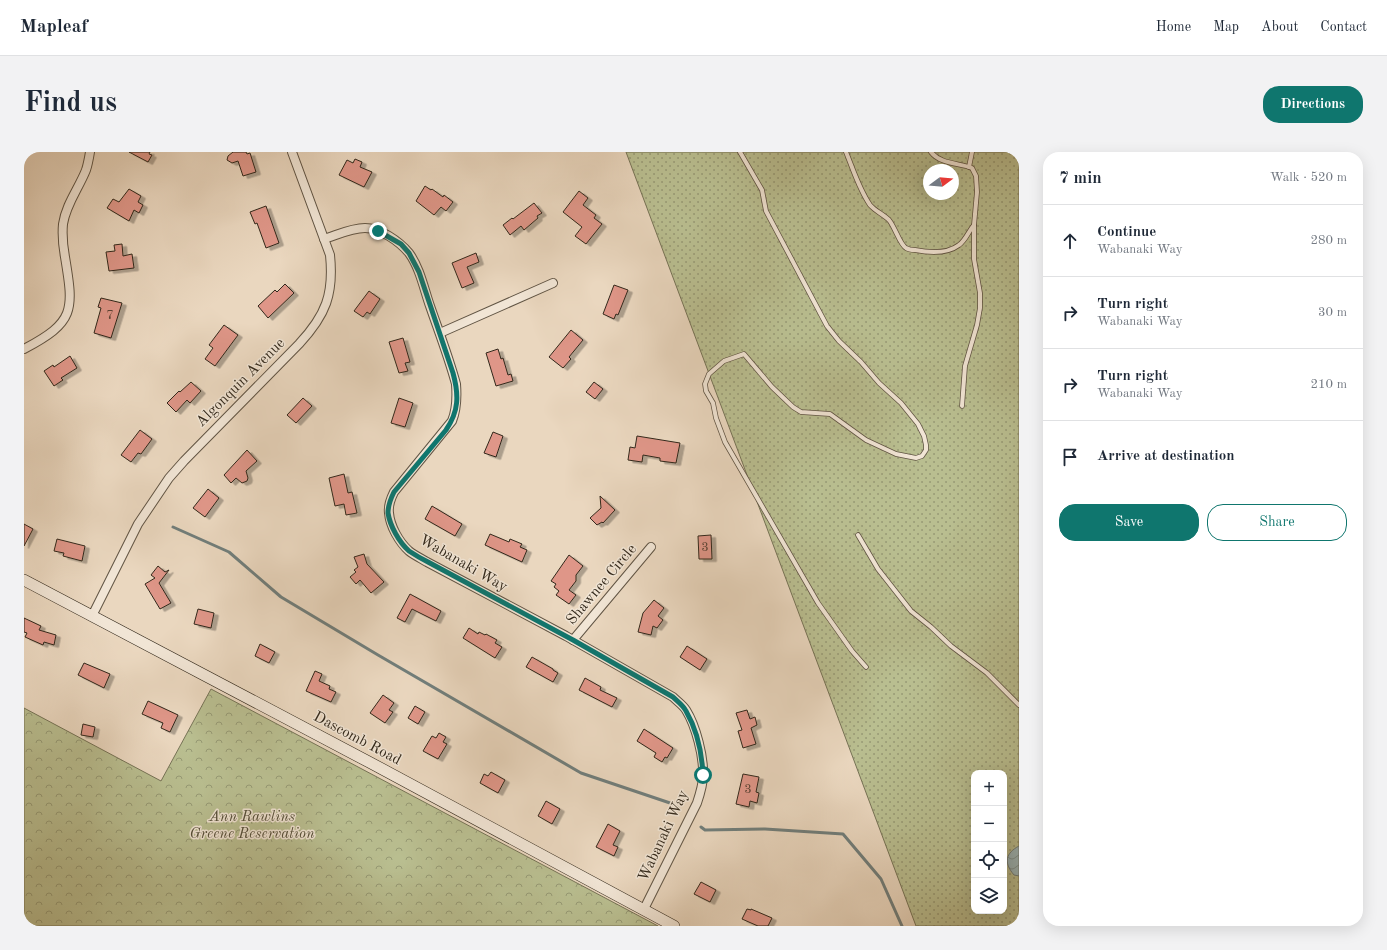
<!DOCTYPE html>
<html lang="en">
<head>
<meta charset="utf-8">
<style>
	:root { --surface:#fff; --page:#f2f2f3; --text:#1f2937; --muted:#747a83; --line:#e0e1e3; --accent:#0f766e }
	body { margin:0; font-family:"Old Standard TT",serif; background:var(--page); color:var(--text) }
	.controls { position:absolute; right:12px; bottom:12px; display:grid; overflow:hidden; border-radius:8px; box-shadow:0 4px 16px #0002 }
	.controls button { width:36px; height:36px; display:grid; place-items:center; padding:0; border:0; border-bottom:1px solid var(--line); background:var(--surface); color:var(--text); font:20px sans-serif }
	.compass { position:absolute; left:899px; top:12px; width:36px; height:36px; border-radius:50%; background:var(--surface); box-shadow:0 4px 16px #0002; rotate:74deg }
	.stop { position:absolute; width:12px; height:12px; margin:-9px; border:3px solid #0f766e; border-radius:50%; background:#fff }
	.stop.end { background:#0f766e; border-color:#fff; box-shadow:0 1px 4px #0008 }
	.list { margin:0; padding:0; list-style:none }
	h2 { display:flex; justify-content:space-between; align-items:center; height:52px; margin:0; padding:0 16px; font-size:17px }
	h2 small { font-size:13px; font-weight:400; color:var(--muted) }
	.list li { display:grid; grid-template-columns:26px 1fr auto; gap:12px; align-items:center; box-sizing:border-box; height:72px; padding:0 16px; border-top:1px solid var(--line) }
	.list b { display:block; font-size:15px; white-space:nowrap }
	.list p { margin:0; font-size:13px; white-space:nowrap; color:var(--muted) }
	.list em { font-size:13px; font-style:normal; color:var(--muted) }
	.actions { display:flex; gap:8px; padding:12px 16px }
	.actions a { flex:1; padding:9px 0; border:1px solid var(--accent); border-radius:16px; text-align:center; font-size:14px; color:var(--accent) }
	.actions .main { background:var(--accent); color:#fff }
	.icon { flex:none; width:22px; height:22px; fill:none; stroke:currentColor; stroke-width:2; stroke-linecap:round; stroke-linejoin:round }
	.map { position:relative; flex:none; width:995px; height:774px; overflow:hidden; border-radius:16px }
	header { display:flex; align-items:center; gap:24px; box-sizing:border-box; height:56px; padding:0 20px; background:var(--surface); border-bottom:1px solid var(--line) }
	header strong { font-size:19px }
	nav { display:flex; gap:22px; margin-inline-start:auto; font-size:14px }
	.intro { display:flex; align-items:center; justify-content:space-between; box-sizing:border-box; height:96px; padding:0 24px }
	h1 { margin:0; font-size:28px }
	.button { padding:10px 18px; border-radius:16px; background:var(--accent); color:#fff; font-size:14px; font-weight:700 }
	main { display:flex; gap:24px; padding:0 24px }
	aside { flex:1; background:var(--surface); border-radius:16px; box-shadow:0 4px 16px #0002 }
	.map>svg:first-child { display:block }
	.grass { fill:url(#grass-dots); stroke:#767356; fill-rule:evenodd }
	.park { fill:url(#park-crowns); stroke:#767356 }
	.water { fill:url(#water-waves); stroke:#717e7b }
	.lines { fill:none; stroke-linecap:round; stroke-linejoin:round }
	.stream { stroke:#717e7b; stroke-width:3 }
	.building { fill:#df9688; stroke:#32281b; filter:url(#shadow) }
	.lane-casing { stroke:#605444; stroke-width:5.5 }
	.street-casing { stroke:#605444; stroke-width:10 }
	.secondary-casing { stroke:#32281b; stroke-width:12 }
	.lane { stroke:#f1e5d5; stroke-width:4 }
	.street { stroke:#f1e5d5; stroke-width:8 }
	.secondary { stroke:#f1e5d5; stroke-width:11 }
	.route { stroke:#0f766e; stroke-width:5 }
	.labels { text-anchor:middle; dominant-baseline:central; stroke-width:3; stroke-linejoin:round; paint-order:stroke }
	.number-label { font-size:13px; fill:#5d4436 }
	.street-label { font-size:15px; fill:#32281b; stroke:#f1e5d5 }
	.park-label { font-size:15px; font-style:italic; fill:#544e38; stroke:#f1e5d5 }
</style>
</head>
<body>
<header>
<strong>Mapleaf</strong>
<nav><a>Home</a><a>Map</a><a>About</a><a>Contact</a></nav>
</header>
<div class="intro"><h1>Find us</h1><a class="button">Directions</a></div>
<main>
<div class="map">
<svg width="995" height="774" viewBox="0 0 995 774">
	<defs>
		<pattern id="grass-dots" width="8" height="8" patternUnits="userSpaceOnUse"><rect width="8" height="8" fill="#b9be90"/><path d="M2 2h.1M6 6h.1" fill="none" stroke="#979a75" stroke-width="1.8" stroke-linecap="round"/></pattern>
		<pattern id="park-crowns" width="20" height="18" patternUnits="userSpaceOnUse"><rect width="20" height="18" fill="#b9be90"/><path d="M2 6a3 3 0 1 1 6 0M12 15a3 3 0 1 1 6 0" fill="none" stroke="#979a75"/></pattern>
		<pattern id="water-waves" width="16" height="10" patternUnits="userSpaceOnUse"><rect width="16" height="10" fill="#9bb7bb"/><path d="M0 5q4-4 8 0t8 0" fill="none" stroke="#7f9597"/></pattern>
		<filter id="shadow"><feDropShadow dx="4.5" dy="2.5" stdDeviation="0" flood-color="#0004"/></filter>
	</defs>
	<rect width="100%" height="100%" fill="#ead7bf"/>
	<filter id="stains"><feTurbulence type="fractalNoise" baseFrequency=".005" numOctaves="4"/><feColorMatrix values="0 0 0 0 .2 0 0 0 0 .09 0 0 0 0 .02 0 0 0 .5 -.17"/></filter>
	<radialGradient id="worn" r=".72"><stop offset=".6" stop-color="#630" stop-opacity="0"/><stop offset="1" stop-color="#630" stop-opacity=".3"/></radialGradient>
	<path class="grass" d="M602 0H995V774H892ZM905 18H929V42H905ZM950 621H980V759H950Z"/>
	<polygon class="park" points="187,537 634,774 0,774 0,556 137,629"/>
	<path class="water" d="M995 694V724L990 723C979 710 982 701 995 694Z"/>
	<g class="lines">
		<g class="stream">
			<polyline points="149,375 205,400 257,445 354,503 557,621 649,652 655,657"/>
			<polyline points="677,675 681,678 741,677 819,682 857,727 878,774"/>
		</g>
	</g>
	<g class="building">
		<polygon points="105,0 126,0 125,2 128,3 124,10"/>
		<polygon points="209,0 222,0 223,2 226,1 232,20 219,24 214,9 208,11 203,8 204,4"/>
		<polygon points="331,7 338,10 336,15 348,20 340,35 315,23 323,8 329,11"/>
		<polygon points="401,34 407,38 408,37 419,45 420,43 429,50 422,59 417,55 410,63 392,49"/>
		<polygon points="105,37 117,44 114,50 119,53 115,61 110,58 105,69 83,56 89,47 95,50"/>
		<polygon points="555,39 564,46 559,53 572,63 570,66 578,72 562,92 551,84 558,75 539,60"/>
		<polygon points="510,51 518,61 513,64 514,66 500,78 497,74 486,83 479,73 488,66 489,67"/>
		<polygon points="242,54 255,91 242,96 233,71 231,72 226,60"/>
		<polygon points="98,92 99,104 108,102 110,116 85,119 82,100 91,99 90,93"/>
		<polygon points="452,101 455,110 443,115 450,131 438,136 428,111"/>
		<polygon points="261,132 270,141 244,166 234,154 251,138 253,140"/>
		<polygon points="590,133 604,138 594,163 592,162 590,167 579,162"/>
		<polygon points="345,139 356,147 346,162 343,160 339,165 330,159"/>
		<polygon points="77,146 98,151 87,186 70,181 77,156 74,155"/>
		<polygon points="200,173 214,183 191,214 181,207 189,196 185,193"/>
		<polygon points="547,178 559,188 545,205 547,207 539,216 525,205"/>
		<polygon points="379,186 386,210 381,211 384,219 375,221 365,190"/>
		<polygon points="474,197 477,207 479,206 484,223 487,222 489,229 472,234 462,201"/>
		<polygon points="46,204 53,216 37,226 39,228 30,234 20,219 29,213 30,215"/>
		<polygon points="167,230 177,239 166,251 163,248 152,260 143,251 155,239 156,240"/>
		<polygon points="570,230 579,237 571,247 562,240"/>
		<polygon points="279,246 288,254 272,271 263,263"/>
		<polygon points="375,246 389,251 381,275 367,271"/>
		<polygon points="116,278 128,287 117,302 114,301 107,310 97,303"/>
		<polygon points="469,280 479,284 472,305 460,301"/>
		<polygon points="613,284 656,291 652,311 636,309 636,306 619,303 618,310 604,308 606,295 611,296"/>
		<polygon points="223,298 233,309 222,319 224,326 223,329 218,331 212,326 207,331 200,323"/>
		<polygon points="320,322 324,341 328,340 333,361 322,363 320,352 311,354 305,326"/>
		<polygon points="184,337 195,346 181,365 169,356"/>
		<polygon points="576,344 591,358 579,371 578,370 573,373 566,366 577,356"/>
		<polygon points="408,354 438,372 431,384 401,367"/>
		<polygon points="0,372 9,377 0,394"/>
		<polygon points="466,382 485,390 486,387 498,392 496,395 503,398 498,410 461,393"/>
		<polygon points="687,383 688,407 675,407 674,384"/>
		<polygon points="33,387 61,394 58,409 39,404 40,401 30,399"/>
		<polygon points="340,402 343,412 360,430 347,441 336,428 332,432 326,425 332,420 330,418 334,415 330,405"/>
		<polygon points="545,403 559,414 552,423 552,429 545,438 552,443 545,452 532,443 535,439 530,435 532,432 527,429"/>
		<polygon points="134,414 141,420 145,418 135,431 147,451 136,457 121,432 131,426 127,423"/>
		<polygon points="386,442 417,459 412,469 388,457 381,470 373,466"/>
		<polygon points="630,448 640,456 634,464 639,468 633,476 629,474 627,483 614,480 619,461"/>
		<polygon points="174,457 190,461 187,476 170,472"/>
		<polygon points="0,466 17,474 15,478 32,483 30,493 20,490 19,493 1,485 3,481 0,480"/>
		<polygon points="445,476 454,482 455,480 461,483 462,482 473,488 471,491 478,495 471,506 439,486"/>
		<polygon points="236,492 251,500 245,511 231,504"/>
		<polygon points="663,494 683,507 676,518 656,505"/>
		<polygon points="508,505 529,517 529,518 534,521 529,530 502,515"/>
		<polygon points="60,511 86,522 80,536 54,523"/>
		<polygon points="291,519 298,522 295,529 306,534 305,537 312,540 307,550 282,539"/>
		<polygon points="561,526 577,535 576,538 593,546 588,555 555,538"/>
		<polygon points="359,543 370,551 365,558 369,560 361,571 346,561"/>
		<polygon points="124,549 154,563 146,580 137,576 139,571 118,562"/>
		<polygon points="391,554 401,560 394,572 384,566"/>
		<polygon points="723,558 726,567 731,565 733,573 727,576 732,592 719,596 714,579 718,578 712,561"/>
		<polygon points="59,572 71,575 69,585 57,583"/>
		<polygon points="620,577 649,596 643,606 641,605 638,610 630,605 632,601 613,589"/>
		<polygon points="415,581 422,585 419,590 423,592 414,607 399,599 408,584 412,586"/>
		<polygon points="467,620 481,628 474,641 456,631 460,622 464,624"/>
		<polygon points="719,622 735,625 732,640 735,641 733,651 726,649 725,655 712,652"/>
		<polygon points="522,649 536,657 528,672 514,664"/>
		<polygon points="584,672 596,679 589,693 594,695 590,704 572,695"/>
		<polygon points="677,730 692,738 686,750 670,742"/>
		<polygon points="723,757 727,758 727,757 748,766 744,774 734,774 718,767"/>
	</g>
	<g class="lines">
		<defs>
			<g id="lane">
				<polyline points="716,0 738,38 742,59 803,174 815,189 837,210 855,231 877,251 894,272 900,284 902,293 902,298 898,304 892,306 872,302 842,288 806,262 777,260 769,255 748,235 720,202 700,209 685,222 681,232 682,239 689,251 692,266 701,290 794,451 828,499 842,515"/>
				<path d="M822 0C829 17 835 37 846 53 851 59 859 62 865 68 871 75 876 93 882 96 885 98 889 98 891 98 906 101 923 102 935 93 942 88 944 80 950 73"/>
				<path d="M907 0C916 12 935 11 948 16L952 24 953 40 950 73V107L956 141V156L953 173 941 214 938 254"/>
				<polyline points="945,15 948,0"/>
				<polyline points="834,383 854,417 887,459 907,475 927,494 963,521 995,553"/>
			</g>
			<g id="street">
				<path d="M300 87C313 83 327 76 341 76 356 76 375 89 385 101 396 116 400 137 406 154 415 180 425 206 432 232 433 245 433 257 428 269L370 340C367 346 364 354 365 361 366 374 375 390 385 399 390 403 398 407 403 410L542 484 649 545C653 549 659 553 662 558 672 574 680 605 679 624 679 633 676 642 673 651L620 757"/>
				<polyline points="416,181 529,131"/>
				<path d="M0 197C51 170 50 159 41 105 39 94 38 83 39 72 42 52 55 36 62 18 64 12 65 6 66 0"/>
				<path d="M68 464 114 372 145 326 160 309 275 192C302 163 310 142 306 103L268 0"/>
				<polyline points="549,488 627,395"/>
			</g>
			<polyline id="secondary" points="0,428 345,610 650,774"/>
		</defs>
		<use href="#lane" class="lane-casing"/>
		<use href="#street" class="street-casing"/>
		<use href="#secondary" class="secondary-casing"/>
		<use href="#lane" class="lane"/>
		<use href="#street" class="street"/>
		<use href="#secondary" class="secondary"/>
	</g>
	<g class="lines">
		<path class="route" d="M354 79 377 92 385 101 395 120 429 221C435 243 435 259 422 278L370 340C367 346 364 354 364 361 366 374 375 390 385 399 391 403 398 407 404 410L549 488 649 545C653 549 659 553 662 559 673 578 678 602 679 623"/>
	</g>
	<g class="labels">
		<g class="number-label">
			<text x="86" y="163">7</text>
			<text x="681" y="395">3</text>
			<text x="724" y="637">3</text>
		</g>
		<g class="street-label">
			<text transform="translate(217 231) rotate(-45)">Algonquin Avenue</text>
			<text transform="translate(439 412) rotate(30)">Wabanaki Way</text>
			<text transform="translate(578 433) rotate(-50)">Shawnee Circle</text>
			<text transform="translate(333 587) rotate(28)">Dascomb Road</text>
			<text transform="translate(640 684) rotate(-65)">Wabanaki Way</text>
		</g>
		<g class="park-label">
			<text x="228" y="665">Ann Rawlins<tspan x="228" dy="17">Greene Reservation</tspan></text>
		</g>
	</g>
	<rect width="100%" height="100%" filter="url(#stains)"/>
	<rect width="100%" height="100%" fill="url(#worn)"/>
</svg>
<div class="controls">
<button>+</button>
<button>−</button>
<button><svg class="icon" aria-label="locate" viewBox="0 0 24 24"><circle cx="12" cy="12" r="6"/><path d="M12 2v4M12 18v4M2 12h4M18 12h4"/></svg></button>
<button><svg class="icon" aria-label="layers" viewBox="0 0 24 24"><path d="M12 4l9 5-9 5-9-5zM3 14l9 5 9-5"/></svg></button>
</div>
<svg class="compass" viewBox="-18 -18 36 36"><path d="M0-13l5 13h-10z" fill="#e53935"/><path d="M0 13l5-13h-10z" fill="#747a83"/></svg>
<div class="stop" style="left:679px;top:623px"></div>
<div class="stop end" style="left:354px;top:79px"></div>
</div>
<aside>
<h2>7 min<small>Walk · 520 m</small></h2>
<ul class="list">
<li><svg class="icon" aria-label="ahead" viewBox="0 0 24 24"><path d="M12 20V5M6 11l6-6 6 6"/></svg><div><b>Continue</b><p>Wabanaki Way</p></div><em>280 m</em></li>
<li><svg class="icon" aria-label="right" viewBox="0 0 24 24"><path d="M7 20v-9h11M14 6l5 5-5 5"/></svg><div><b>Turn right</b><p>Wabanaki Way</p></div><em>30 m</em></li>
<li><svg class="icon" aria-label="right" viewBox="0 0 24 24"><path d="M7 20v-9h11M14 6l5 5-5 5"/></svg><div><b>Turn right</b><p>Wabanaki Way</p></div><em>210 m</em></li>
<li><svg class="icon" aria-label="arrive" viewBox="0 0 24 24"><path d="M6 21V4h12l-3 4 3 4H6"/></svg><div><b>Arrive at destination</b></div></li>
</ul>
<div class="actions"><a class="main">Save</a><a>Share</a></div>
</aside>
</main>
</body>
</html>
